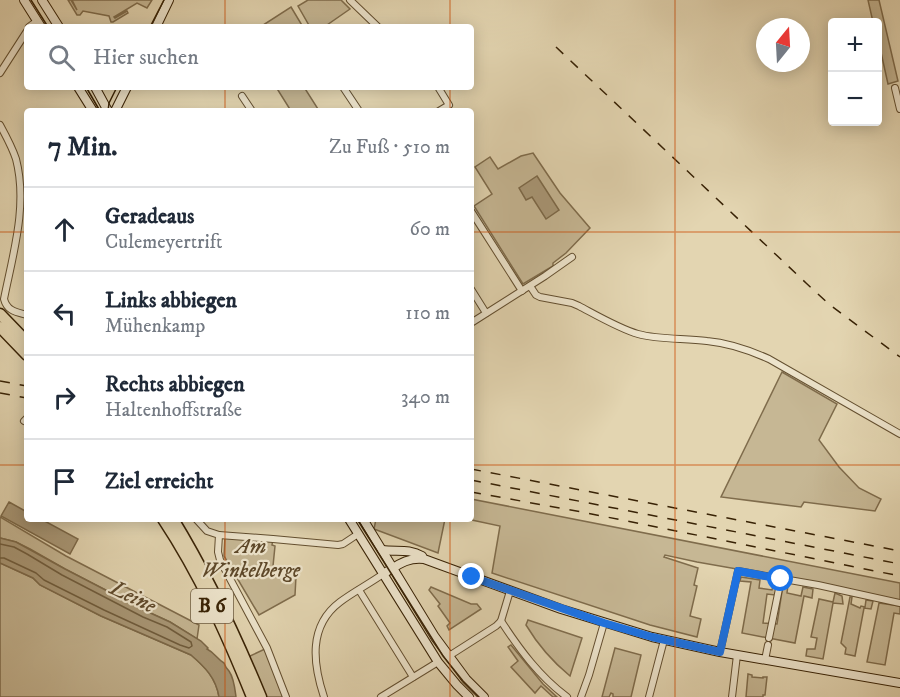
<!DOCTYPE html>
<html lang="de">
<head>
<meta charset="utf-8">
<style>
	:root { --surface:#fff; --page:#f2f2f3; --text:#1f2937; --muted:#747a83; --line:#e0e1e3 }
	body { margin:0; font-family:"IM FELL DW Pica",serif; background:var(--page); color:var(--text) }
	.controls { position:absolute; right:18px; top:18px; display:grid; overflow:hidden; border-radius:6px; box-shadow:0 3px 15px #0003 }
	.controls button { width:54px; height:54px; display:grid; place-items:center; padding:0; border:0; border-bottom:2px solid var(--line); background:var(--surface); color:var(--text); font:30px sans-serif }
	.compass { position:absolute; left:756px; top:18px; width:54px; height:54px; border-radius:50%; background:var(--surface); box-shadow:0 3px 15px #0003; rotate:18deg }
	.stop { position:absolute; width:18px; height:18px; margin:-14px; border:4px solid #1a73e8; border-radius:50%; background:#fff }
	.stop.end { background:#1a73e8; border-color:#fff; box-shadow:0 2px 6px #0008 }
	.list { margin:0; padding:0; list-style:none }
	h2 { display:flex; justify-content:space-between; align-items:center; height:78px; margin:0; padding:0 24px; font-size:26px }
	h2 small { font-size:20px; font-weight:400; color:var(--muted) }
	.list li { display:grid; grid-template-columns:39px 1fr auto; gap:18px; align-items:center; box-sizing:border-box; height:84px; padding:0 24px; border-top:2px solid var(--line) }
	.list b { display:block; font-size:22px; white-space:nowrap }
	.list p { margin:0; font-size:20px; white-space:nowrap; color:var(--muted) }
	.list em { font-size:20px; font-style:normal; color:var(--muted) }
	.icon { flex:none; width:33px; height:33px; fill:none; stroke:currentColor; stroke-width:2; stroke-linecap:round; stroke-linejoin:round }
	.map { position:relative; flex:none; width:900px; height:697px; overflow:hidden }
	.search { position:absolute; background:var(--surface); box-shadow:0 3px 15px #0003; left:24px; top:24px; width:450px; height:66px; display:flex; align-items:center; gap:15px; box-sizing:border-box; padding:0 21px; border-radius:6px; color:var(--muted); font-size:22px }
	.panel { position:absolute; background:var(--surface); box-shadow:0 3px 15px #0003; left:24px; top:108px; width:450px; height:414px; border-radius:6px }
	.map>svg:first-child { display:block }
	.green { fill:#c6b794; stroke:#7f6c4c; stroke-width:1.5 }
	.water { fill:#a99877; stroke:#7c6949; stroke-width:1.5 }
	.lines { fill:none; stroke-linecap:round; stroke-linejoin:round }
	.shore { stroke:#705d3e; stroke-width:1.5 }
	.street-casing { stroke:#634f30; stroke-width:8 }
	.secondary-casing { stroke:#382205; stroke-width:10 }
	.highway-casing { stroke:#382205; stroke-width:13 }
	.street { stroke:#ede4cc; stroke-width:6 }
	.secondary { stroke:#ede4cc; stroke-width:8 }
	.highway { stroke:#e3d5b1; stroke-width:10 }
	.tram { stroke:#382205; stroke-width:1.5 }
	.rail { stroke:#382205; stroke-width:1.5; stroke-dasharray:10 10; stroke-linecap:butt }
	.route { stroke:#1a73e8; stroke-width:8 }
	.grid { fill:none; stroke:#ce510b; stroke-width:1.5; stroke-opacity:0.55 }
	.labels { text-anchor:middle; dominant-baseline:central; stroke-width:4.5; stroke-linejoin:round; paint-order:stroke }
	.shield { fill:#ede4cc; stroke:#6e5c41; stroke-width:1.5 }
	.shield-label { font-size:20px; font-weight:bold; fill:#382205 }
	.park-label { font-size:21px; font-style:italic; fill:#5c4729; stroke:#ede4cc }
	.water-label { font-size:22px; font-style:italic; fill:#604b2d; stroke:#ede4cc }
</style>
</head>
<body>
<div class="map">
<svg width="900" height="697" viewBox="0 0 900 697">
	<rect width="100%" height="100%" fill="#e3d5b1"/>
	<filter id="stains"><feTurbulence type="fractalNoise" baseFrequency=".00333" numOctaves="4"/><feColorMatrix values="0 0 0 0 .2 0 0 0 0 .09 0 0 0 0 .02 0 0 0 .5 -.17"/></filter>
	<radialGradient id="worn" r=".72"><stop offset=".6" stop-color="#630" stop-opacity="0"/><stop offset="1" stop-color="#630" stop-opacity=".3"/></radialGradient>
	<g class="green">
		<polygon points="68,0 71,0 77,10 72,0 152,0 147,8 137,3 114,17 115,18 127,11 128,13 113,22 111,22 109,16 83,11 80,15 77,15"/>
		<polygon points="308,0 341,0 350,9 324,27 310,27 298,6"/>
		<polygon points="868,0 879,0 898,81 888,84 878,39 878,22 873,22"/>
		<polygon points="291,7 303,27 260,27"/>
		<polygon points="276,87 304,87 318,109 317,111 291,111"/>
		<polygon points="533,153 560,193 590,228 566,253 553,263 553,266 523,284 474,206 492,194 475,167 490,157 498,169 521,156"/>
		<polygon points="782,372 837,404 819,440 839,467 859,488 881,499 875,511 804,502 801,507 721,497"/>
		<polygon points="471,499 900,583 900,603 782,577 697,562 665,555 664,557 698,568 694,585 697,586 690,616 701,619 697,637 650,625 492,573 500,526 467,519 471,519"/>
		<polygon points="0,517 66,556 199,625 197,639 170,622 146,611 65,569 30,549 16,542 0,538"/>
		<polygon points="376,519 445,519 438,553 374,529"/>
		<polygon points="225,536 273,539 272,545 275,546 272,576 287,578 296,576 295,595 259,615 224,556"/>
		<path d="M0 563 33 578 40 585 101 616 191 655C205 667 216 678 219 697H0Z"/>
		<polygon points="741,577 760,580 759,588 772,590 774,582 778,583 775,595 767,594 763,623 777,624 783,585 788,585 787,593 801,596 803,587 813,589 812,598 804,596 795,643 742,633 751,582 740,581"/>
		<polygon points="431,587 471,604 477,604 481,609 449,630 447,626 450,623 438,606 440,604 429,590"/>
		<polygon points="835,593 842,596 843,604 833,603 823,659 806,656 807,649 815,649 817,638 811,637 819,599 833,602"/>
		<polygon points="850,597 852,597 851,604 860,608 861,606 865,607 866,600 873,601 871,609 864,608 855,656 845,654 846,648 841,643"/>
		<polygon points="879,603 900,606 900,614 894,613 885,665 867,662"/>
		<path d="M528 620 582 638 570 676C553 662 538 645 526 625Z"/>
		<polygon points="511,645 543,684 557,697 553,697 541,686 535,693 511,667 518,661 508,647"/>
		<polygon points="267,648 286,697 264,697 248,657"/>
		<polygon points="615,648 641,655 631,697 613,697 613,694 611,693 609,697 602,697"/>
		<polygon points="748,674 752,675 752,677 763,678 763,677 767,677 765,695 763,695 763,697 746,697"/>
	</g>
	<g class="water">
		<polygon points="537,176 559,210 546,219 532,197 526,200 519,188"/>
		<polygon points="9,502 27,512 27,519 41,519 78,539 70,554 1,516"/>
		<path d="M0 538 16 542 65 569 146 611 170 622 201 641 208 648 207 649C215 653 217 659 224 663 225 666 227 669 229 671 234 678 235 689 236 697H219C216 678 205 667 191 655L101 616 40 585 33 578 0 563Z"/>
	</g>
	<g class="lines">
		<polyline class="shore" points="0,544 14,547 27,554 62,575 143,617 167,627 191,642 192,646 189,648 180,645 104,610 44,580 36,573 4,558 0,558"/>
		<defs>
			<g id="street">
				<polyline points="350,0 378,27"/>
				<polyline points="29,27 37,21"/>
				<polyline points="0,73 27,31"/>
				<polyline points="343,87 359,111"/>
				<polyline points="438,87 449,105 439,111"/>
				<polyline points="895,88 900,109"/>
				<polyline points="242,96 252,111"/>
				<path d="M0 125C6 136 12 147 16 159 28 205 13 254 4 299 7 311 16 312 27 315"/>
				<polyline points="471,211 522,291"/>
				<path d="M530 286 536 295 540 297 572 303 579 306C596 315 620 329 638 334 660 340 684 338 707 341 729 343 749 350 769 359L900 434"/>
				<polyline points="471,289 486,313"/>
				<polyline points="471,323 545,276 572,257"/>
				<polyline points="24,421 27,418"/>
				<polyline points="196,519 207,531 219,535 218,552 220,560 267,648 286,697"/>
				<polyline points="219,535 273,539 338,545 343,544 358,534"/>
				<polyline points="359,590 413,677"/>
				<path d="M501 621C520 650 539 676 567 697"/>
				<polyline points="769,638 781,579"/>
				<polyline points="720,652 738,571 818,585 900,603"/>
				<polyline points="449,656 496,626 501,621 510,591"/>
				<polyline points="765,660 768,645"/>
				<path d="M324 697C313 664 308 626 340 602 353 592 369 584 383 574"/>
				<polyline points="381,697 438,662"/>
				<polyline points="581,697 589,675 604,623"/>
				<polyline points="649,697 664,640"/>
				<polyline points="732,697 737,655"/>
			</g>
			<g id="secondary">
				<polyline points="24,0 41,27"/>
				<polyline points="42,0 59,27"/>
				<polyline points="156,27 169,0"/>
				<polyline points="78,87 93,111"/>
				<polyline points="95,87 108,111"/>
				<polyline points="115,111 127,87"/>
				<polyline points="349,519 438,662 457,685 469,697"/>
				<polyline points="363,519 435,637 466,679 484,697"/>
				<path d="M382 550C397 552 409 548 422 556"/>
				<path d="M383 574C398 565 407 557 424 559L561 609 652 637 720 652 900 683"/>
			</g>
			<g id="highway">
				<polyline points="0,314 27,342"/>
				<polyline points="0,327 27,355"/>
				<path d="M163 519C200 575 227 635 252 697"/>
				<path d="M173 519C209 578 235 634 261 697"/>
			</g>
		</defs>
		<use href="#street" class="street-casing"/>
		<use href="#secondary" class="secondary-casing"/>
		<use href="#highway" class="highway-casing"/>
		<use href="#street" class="street"/>
		<use href="#secondary" class="secondary"/>
		<use href="#highway" class="highway"/>
		<g class="tram">
			<polyline points="31,0 48,27"/>
			<polyline points="150,27 164,0"/>
			<polyline points="86,87 100,111"/>
			<polyline points="98,87 108,87"/>
			<polyline points="108,111 109,103 117,87"/>
			<polyline points="357,519 443,656 463,681 479,697"/>
		</g>
		<g class="rail">
			<polyline points="556,47 806,283 830,305 900,357"/>
			<polyline points="0,381 27,386"/>
			<polyline points="0,393 27,398"/>
			<polyline points="471,469 900,551"/>
			<polyline points="471,480 900,564"/>
			<polyline points="471,492 582,512 900,576"/>
		</g>
	</g>
	<g class="lines">
		<polyline class="route" points="472,577 604,623 652,637 720,652 738,571 781,579"/>
	</g>
	<path class="grid" d="M225 0V27M450 0V27M675 0V697M225 87V111M450 87V111M0 232H27M471 232H900M0 465H27M471 465H900M225 519V697M450 519V697"/>
	<g class="labels">
		<rect class="shield" x="191" y="589" width="42" height="34" rx="4.5"/>
		<g class="shield-label">
			<text x="212" y="606">B 6</text>
		</g>
		<g class="park-label">
			<text x="251" y="547">Am<tspan x="251" dy="24">Winkelberge</tspan></text>
		</g>
		<g class="water-label">
			<text transform="translate(133 597) rotate(26)">Leine</text>
		</g>
	</g>
	<rect width="100%" height="100%" filter="url(#stains)"/>
	<rect width="100%" height="100%" fill="url(#worn)"/>
</svg>
<div class="controls">
<button>+</button>
<button>−</button>
</div>
<svg class="compass" viewBox="-18 -18 36 36"><path d="M0-13l5 13h-10z" fill="#e53935"/><path d="M0 13l5-13h-10z" fill="#747a83"/></svg>
<div class="stop" style="left:781px;top:579px"></div>
<div class="stop end" style="left:472px;top:577px"></div>
<div class="search"><svg class="icon" aria-label="search" viewBox="0 0 24 24"><circle cx="10" cy="10" r="6"/><path d="M15 15l6 6"/></svg>Hier suchen</div>
<section class="panel">
<h2>7 Min.<small>Zu Fuß · 510 m</small></h2>
<ul class="list">
<li><svg class="icon" aria-label="ahead" viewBox="0 0 24 24"><path d="M12 20V5M6 11l6-6 6 6"/></svg><div><b>Geradeaus</b><p>Culemeyertrift</p></div><em>60 m</em></li>
<li><svg class="icon" aria-label="left" viewBox="0 0 24 24"><path d="M17 20v-9H6M10 6l-5 5 5 5"/></svg><div><b>Links abbiegen</b><p>Mühenkamp</p></div><em>110 m</em></li>
<li><svg class="icon" aria-label="right" viewBox="0 0 24 24"><path d="M7 20v-9h11M14 6l5 5-5 5"/></svg><div><b>Rechts abbiegen</b><p>Haltenhoffstraße</p></div><em>340 m</em></li>
<li><svg class="icon" aria-label="arrive" viewBox="0 0 24 24"><path d="M6 21V4h12l-3 4 3 4H6"/></svg><div><b>Ziel erreicht</b></div></li>
</ul>
</section>
</div>
</body>
</html>
